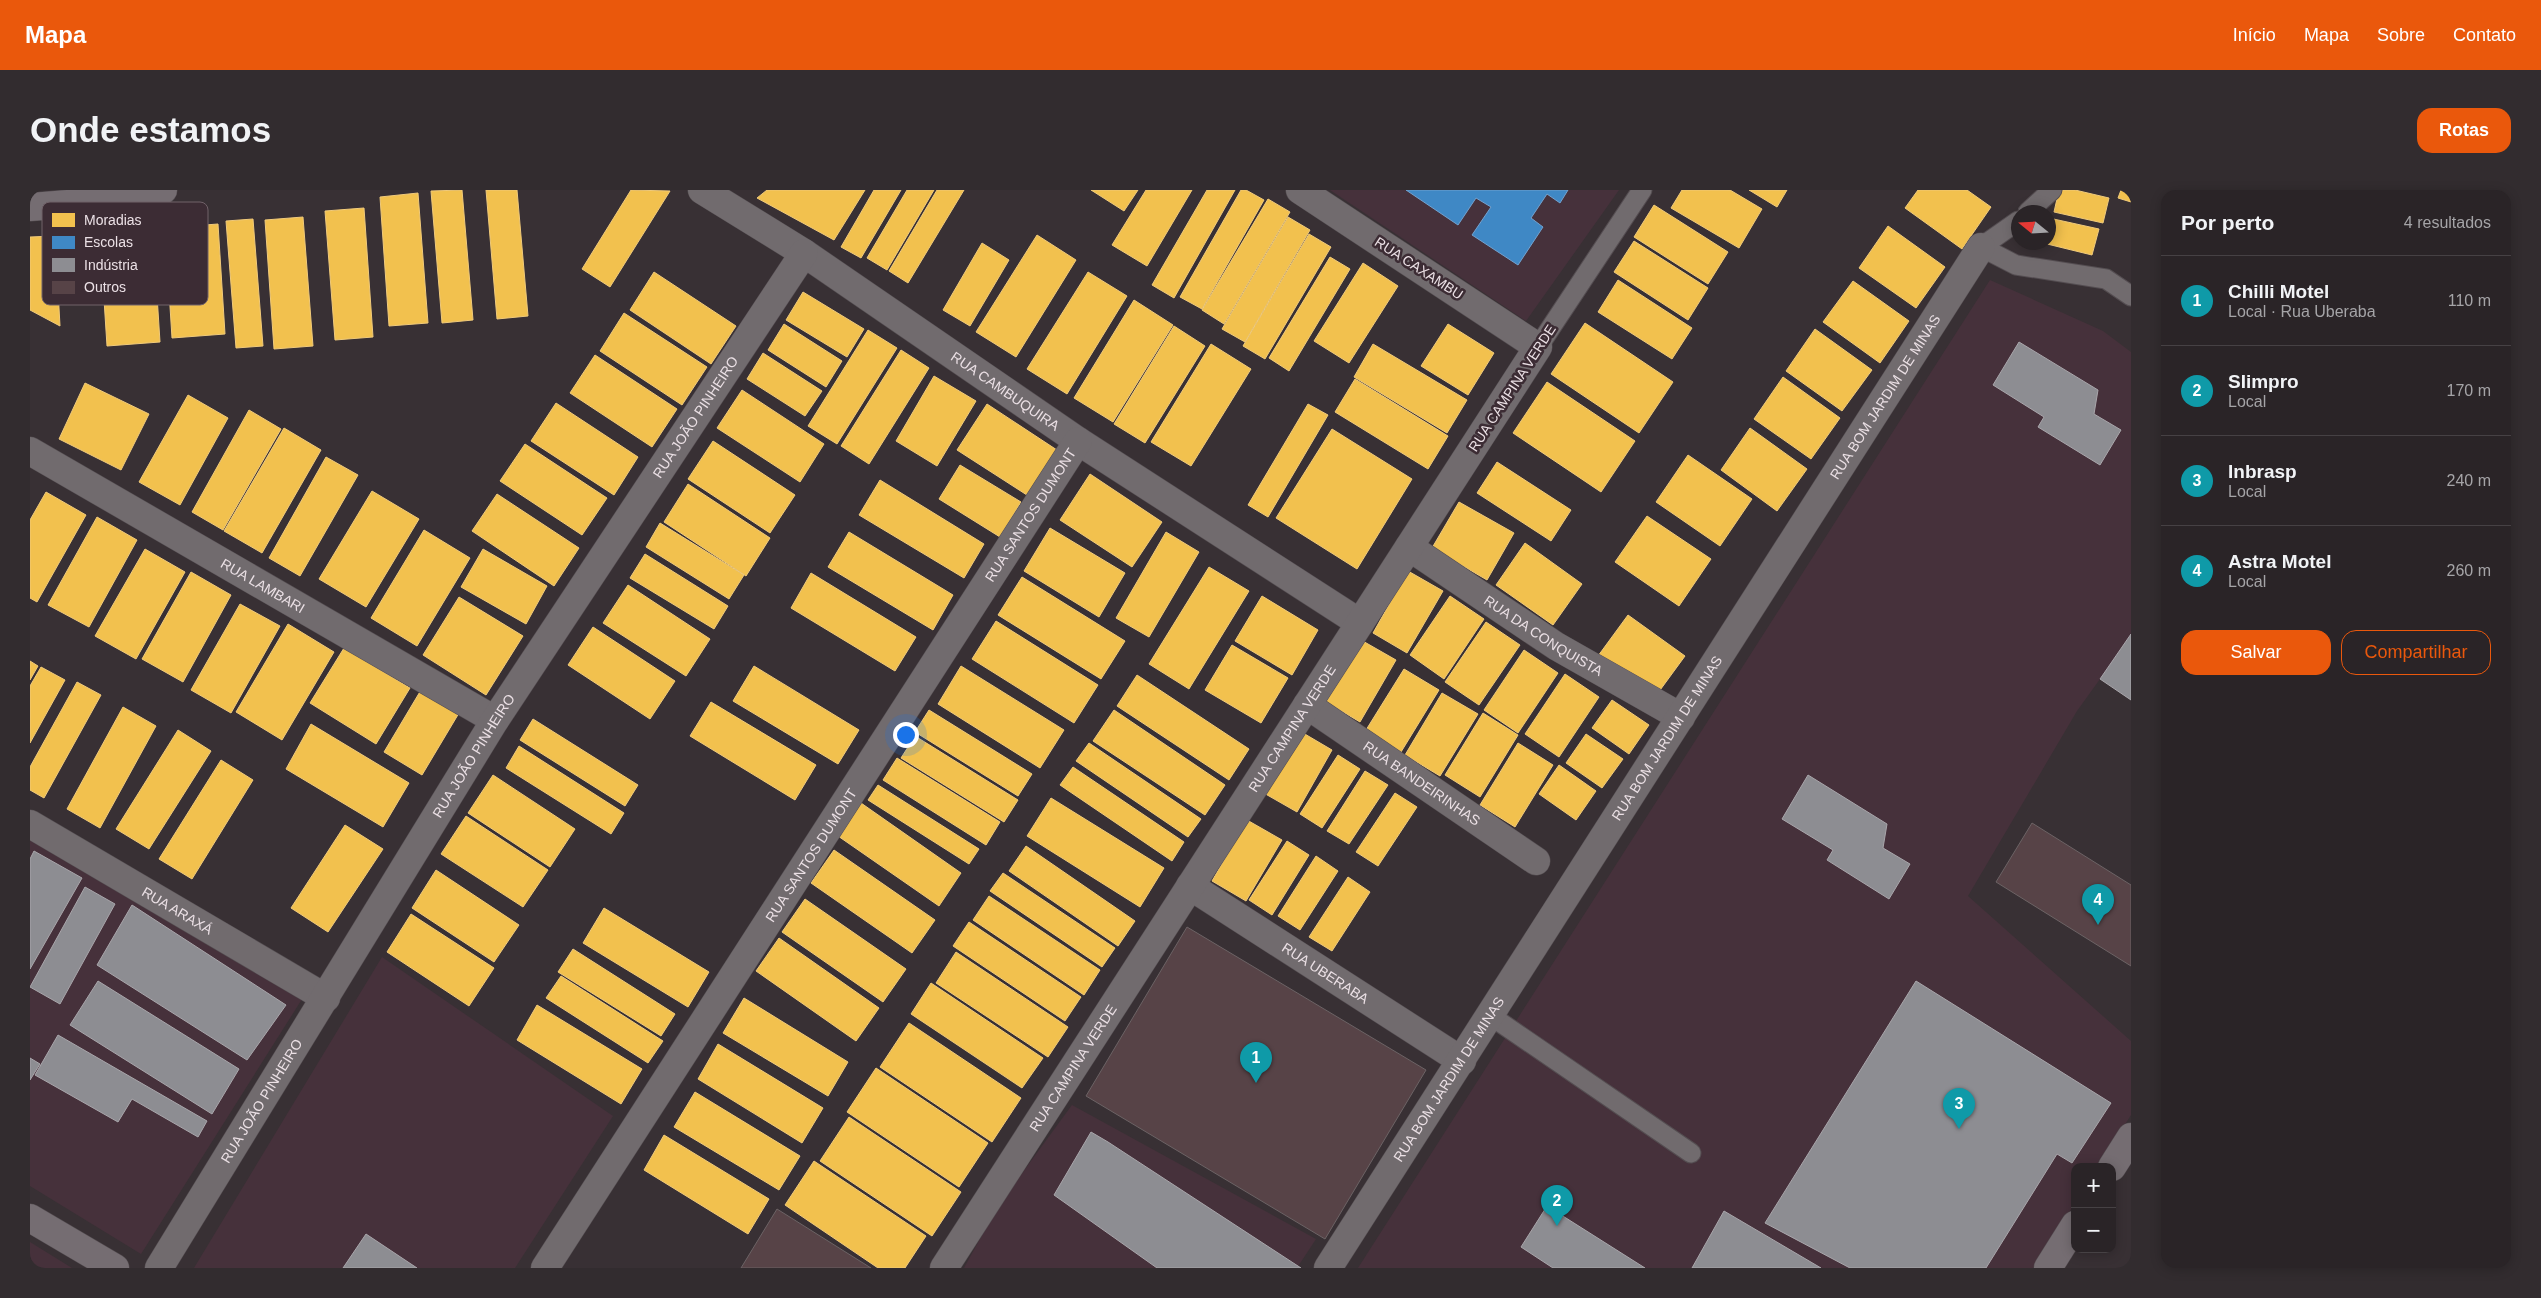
<!DOCTYPE html>
<html lang="pt">
<head>
<meta charset="utf-8">
<style>
	:root { --surface:#2a2427; --page:#322c2f; --text:#f1f3f6; --muted:#a5a4a7; --line:#464144; --accent:#ea580c }
	body { margin:0; font-family:Helvetica,sans-serif; background:var(--page); color:var(--text) }
	.controls { position:absolute; right:15px; bottom:15px; display:grid; overflow:hidden; border-radius:10px; box-shadow:0 2px 12px #0003 }
	.controls button { width:45px; height:45px; display:grid; place-items:center; padding:0; border:0; border-bottom:1px solid var(--line); background:var(--surface); color:var(--text); font:25px sans-serif }
	.compass { position:absolute; left:1981px; top:15px; width:45px; height:45px; border-radius:50%; background:var(--surface); box-shadow:0 2px 12px #0003; rotate:288deg }
	.you { position:absolute; left:875px; top:544px; width:18px; height:18px; margin:-12px; border:4px solid #fff; border-radius:50%; background:#1a73e8; box-shadow:0 0 0 8px #1a73e833 }
	.badge { display:grid; place-items:center; width:32px; height:32px; border-radius:50%; background:var(--accent); color:#fff; font-size:16px; font-weight:700 }
	.pin { position:absolute; translate:-50% -41px; filter:drop-shadow(0 1px 2px #0008) }
	.pin::after { content:''; position:absolute; top:26px; width:18px; height:15px; background:inherit; clip-path:polygon(0 0,100% 0,50% 100%) }
	.list { margin:0; padding:0; list-style:none }
	h2 { display:flex; justify-content:space-between; align-items:center; height:65px; margin:0; padding:0 20px; font-size:21px }
	h2 small { font-size:16px; font-weight:400; color:var(--muted) }
	.list li { display:grid; grid-template-columns:32px 1fr auto; gap:15px; align-items:center; box-sizing:border-box; height:90px; padding:0 20px; border-top:1px solid var(--line) }
	.list b { display:block; font-size:19px; white-space:nowrap }
	.list p { margin:0; font-size:16px; white-space:nowrap; color:var(--muted) }
	.list em { font-size:16px; font-style:normal; color:var(--muted) }
	.actions { display:flex; gap:10px; padding:15px 20px }
	.actions a { flex:1; padding:11px 0; border:1px solid var(--accent); border-radius:15px; text-align:center; font-size:18px; color:var(--accent) }
	.actions .main { background:var(--accent); color:#fff }
	.map { position:relative; flex:none; width:2101px; height:1078px; overflow:hidden; border-radius:15px }
	header { display:flex; align-items:center; gap:30px; box-sizing:border-box; height:70px; padding:0 25px; background:var(--accent); color:#fff }
	header strong { font-size:24px }
	nav { display:flex; gap:28px; margin-inline-start:auto; font-size:18px }
	.intro { display:flex; align-items:center; justify-content:space-between; box-sizing:border-box; height:120px; padding:0 30px }
	h1 { margin:0; font-size:35px }
	.button { padding:12px 22px; border-radius:15px; background:var(--accent); color:#fff; font-size:18px; font-weight:700 }
	main { display:flex; gap:30px; padding:0 30px }
	aside { flex:1; background:var(--surface); border-radius:15px; box-shadow:0 2px 12px #0003 }
	.map>svg:first-child { display:block }
	.built { fill:#46313b }
	.homes { fill:#f2c14e; stroke:#f0ca7b }
	.schools { fill:#3f88c5; stroke:#73a2cf }
	.industry { fill:#8d8d92; stroke:#a9a6ab }
	.building { fill:#574347; stroke:#6c6365 }
	.lines { fill:none; stroke-linecap:round; stroke-linejoin:round }
	.lane-casing { stroke:#544d51; stroke-width:21 }
	.street-casing { stroke:#544d51; stroke-width:29 }
	.secondary-casing { stroke:#544d51; stroke-width:29 }
	.lane { stroke:#716b6e; stroke-width:19 }
	.street { stroke:#716b6e; stroke-width:28 }
	.secondary { stroke:#756d72; stroke-width:28 }
	.labels { text-anchor:middle; dominant-baseline:central; stroke-width:5; stroke-linejoin:round; paint-order:stroke }
	.street-label { font-size:14px; fill:#ebe0e5; stroke:#3c2c34 }
	.key { fill:#3c2c34; stroke:#716269; stroke-width:1 }
	.key-label { font-size:14px; fill:#ebe0e5 }
</style>
</head>
<body>
<header>
<strong>Mapa</strong>
<nav><a>Início</a><a>Mapa</a><a>Sobre</a><a>Contato</a></nav>
</header>
<div class="intro"><h1>Onde estamos</h1><a class="button">Rotas</a></div>
<main>
<div class="map">
<svg width="2101" height="1078" viewBox="0 0 2101 1078">
	<rect width="100%" height="100%" fill="#383034"/>
	<g class="built">
		<polygon points="1300,0 1589,0 1496,131"/>
		<polygon points="1960,90 2073,141 2101,162 2101,446 2047,521 1938,706 2101,851 2101,925 2068,977 2045,977 2045,1013 2003,1078 1328,1078"/>
		<polygon points="0,646 279,798 111,1064 0,996"/>
		<polygon points="352,767 583,926 485,1078 164,1078"/>
		<polygon points="1042,915 1286,1049 1267,1078 934,1078 968,1016"/>
		<polygon points="0,1052 42,1078 0,1078"/>
	</g>
	<g class="homes">
		<polygon points="432,0 443,130 412,133 401,1"/>
		<polygon points="456,0 487,0 498,126 467,129"/>
		<polygon points="601,0 640,1 580,97 552,79"/>
		<polygon points="737,0 835,0 804,50 727,8"/>
		<polygon points="844,0 871,0 831,68 811,57"/>
		<polygon points="877,0 904,0 857,80 837,68"/>
		<polygon points="907,0 934,0 878,93 859,81"/>
		<polygon points="1061,0 1108,0 1094,21"/>
		<polygon points="1116,0 1162,0 1117,76 1082,55"/>
		<polygon points="1177,0 1205,0 1144,108 1122,95"/>
		<polygon points="1211,0 1216,0 1234,10 1172,119 1150,107"/>
		<polygon points="1652,0 1700,0 1732,19 1709,58 1641,18"/>
		<polygon points="1719,0 1757,0 1747,17"/>
		<polygon points="1888,0 1937,0 1961,17 1932,59 1875,18"/>
		<polygon points="2029,0 2045,0 2079,8 2073,33 2024,22"/>
		<polygon points="2091,0 2101,0 2101,12 2088,8"/>
		<polygon points="388,3 398,133 359,136 350,7"/>
		<polygon points="1238,9 1260,22 1194,134 1172,120"/>
		<polygon points="1624,15 1698,62 1678,94 1604,47"/>
		<polygon points="334,18 343,147 305,150 295,21"/>
		<polygon points="273,27 283,156 244,159 235,30"/>
		<polygon points="1258,27 1280,40 1215,152 1192,139"/>
		<polygon points="2019,28 2069,39 2062,65 2013,53 2018,52"/>
		<polygon points="223,29 233,156 206,158 196,31"/>
		<polygon points="188,34 195,144 142,148 135,38"/>
		<polygon points="1858,36 1915,77 1886,118 1829,78"/>
		<polygon points="123,43 130,152 77,156 70,47"/>
		<polygon points="1279,44 1301,57 1235,169 1213,156"/>
		<polygon points="1007,45 1046,70 986,167 946,142"/>
		<polygon points="25,46 30,136 0,120 0,47"/>
		<polygon points="1604,51 1678,98 1658,130 1584,82"/>
		<polygon points="952,53 979,70 940,136 913,120"/>
		<polygon points="1300,67 1320,79 1259,181 1239,168"/>
		<polygon points="1333,73 1368,96 1319,173 1284,151"/>
		<polygon points="624,82 706,136 681,174 600,120"/>
		<polygon points="1058,82 1097,106 1037,204 997,179"/>
		<polygon points="1588,90 1662,138 1642,169 1568,122"/>
		<polygon points="1823,91 1879,131 1850,173 1793,132"/>
		<polygon points="773,102 834,139 817,167 756,130"/>
		<polygon points="1104,110 1143,135 1083,232 1044,208"/>
		<polygon points="594,123 677,177 652,215 570,161"/>
		<polygon points="1555,133 1643,192 1609,243 1521,184"/>
		<polygon points="754,134 812,171 796,197 738,160"/>
		<polygon points="1418,134 1464,163 1438,205 1391,176"/>
		<polygon points="1144,136 1175,156 1115,253 1084,234"/>
		<polygon points="1785,139 1842,180 1812,221 1756,181"/>
		<polygon points="838,140 867,158 807,254 778,236"/>
		<polygon points="1181,154 1221,179 1161,276 1121,252"/>
		<polygon points="1343,154 1437,210 1417,243 1324,187"/>
		<polygon points="871,160 899,178 839,274 811,256"/>
		<polygon points="733,163 792,201 775,226 717,189"/>
		<polygon points="565,165 647,219 622,257 540,203"/>
		<polygon points="904,186 946,211 907,276 866,251"/>
		<polygon points="1753,187 1810,228 1781,269 1724,229"/>
		<polygon points="1325,189 1418,246 1398,279 1305,222"/>
		<polygon points="1517,192 1605,251 1571,302 1483,243"/>
		<polygon points="55,193 119,224 91,280 29,249"/>
		<polygon points="712,200 794,254 770,292 687,238"/>
		<polygon points="158,205 198,228 150,315 109,292"/>
		<polygon points="526,213 608,267 584,305 501,251"/>
		<polygon points="957,214 1030,262 1000,307 927,260"/>
		<polygon points="1278,214 1298,225 1238,327 1218,315"/>
		<polygon points="219,220 251,239 193,340 162,322"/>
		<polygon points="254,238 291,260 232,363 194,341"/>
		<polygon points="1720,238 1777,279 1747,321 1691,280"/>
		<polygon points="1302,239 1382,289 1327,379 1246,328"/>
		<polygon points="683,251 765,305 740,343 658,289"/>
		<polygon points="495,254 577,308 552,345 470,291"/>
		<polygon points="1658,265 1722,309 1690,356 1626,312"/>
		<polygon points="296,267 328,285 270,386 239,368"/>
		<polygon points="1467,272 1541,320 1521,351 1447,303"/>
		<polygon points="930,275 991,312 970,347 909,309"/>
		<polygon points="1060,284 1132,332 1102,377 1030,330"/>
		<polygon points="850,290 954,354 934,388 829,325"/>
		<polygon points="658,294 740,348 716,386 634,332"/>
		<polygon points="342,301 389,329 336,417 289,389"/>
		<polygon points="16,302 56,325 7,412 0,408 0,330"/>
		<polygon points="467,304 549,358 524,396 442,341"/>
		<polygon points="1429,312 1484,343 1457,390 1402,358"/>
		<polygon points="1617,326 1681,369 1649,416 1585,372"/>
		<polygon points="67,327 107,350 59,437 18,415"/>
		<polygon points="630,333 714,385 699,409 616,357"/>
		<polygon points="1020,338 1095,383 1069,427 994,381"/>
		<polygon points="394,340 440,368 387,456 341,428"/>
		<polygon points="819,342 923,405 903,440 798,377"/>
		<polygon points="1136,342 1169,362 1119,447 1086,428"/>
		<polygon points="1495,353 1552,394 1523,435 1466,395"/>
		<polygon points="115,359 155,382 106,469 65,446"/>
		<polygon points="453,359 517,396 496,434 431,397"/>
		<polygon points="615,364 698,416 684,439 600,388"/>
		<polygon points="1179,377 1219,401 1159,499 1119,474"/>
		<polygon points="1378,381 1413,401 1377,463 1343,443"/>
		<polygon points="161,382 201,405 153,492 112,469"/>
		<polygon points="781,383 886,447 865,481 761,418"/>
		<polygon points="992,387 1095,451 1071,489 968,425"/>
		<polygon points="598,395 680,449 656,486 573,433"/>
		<polygon points="1232,406 1288,440 1262,485 1205,451"/>
		<polygon points="1420,406 1454,429 1414,489 1380,465"/>
		<polygon points="429,407 493,446 456,505 393,465"/>
		<polygon points="210,414 250,436 201,523 161,500"/>
		<polygon points="1598,425 1655,466 1625,507 1568,466"/>
		<polygon points="966,431 1068,495 1044,533 942,469"/>
		<polygon points="1456,432 1490,455 1449,515 1415,492"/>
		<polygon points="258,434 304,462 252,550 206,522"/>
		<polygon points="563,437 645,491 620,529 538,475"/>
		<polygon points="1331,450 1366,470 1330,532 1296,512"/>
		<polygon points="1202,455 1258,488 1231,533 1175,500"/>
		<polygon points="314,458 380,498 346,554 280,513"/>
		<polygon points="1494,460 1528,483 1488,543 1454,520"/>
		<polygon points="0,471 8,476 0,490"/>
		<polygon points="724,476 829,540 808,574 703,511"/>
		<polygon points="931,476 1034,540 1010,578 908,514"/>
		<polygon points="11,477 35,490 0,553 0,496"/>
		<polygon points="1374,479 1409,500 1371,562 1336,540"/>
		<polygon points="1535,484 1569,507 1529,567 1495,544"/>
		<polygon points="1107,485 1219,559 1199,590 1087,516"/>
		<polygon points="47,492 71,505 14,608 0,600 0,577"/>
		<polygon points="391,500 429,523 392,585 354,562"/>
		<polygon points="1412,503 1448,524 1410,586 1375,565"/>
		<polygon points="1582,510 1619,535 1599,564 1562,538"/>
		<polygon points="681,512 786,575 765,610 660,546"/>
		<polygon points="93,517 126,536 70,638 37,619"/>
		<polygon points="899,520 1002,584 988,606 885,542"/>
		<polygon points="1084,520 1195,595 1175,625 1063,551"/>
		<polygon points="1453,523 1488,545 1450,607 1415,585"/>
		<polygon points="503,529 608,595 595,616 490,550"/>
		<polygon points="281,534 379,593 353,637 256,579"/>
		<polygon points="148,540 181,561 119,659 86,639"/>
		<polygon points="1268,540 1302,560 1267,622 1232,602"/>
		<polygon points="1556,544 1593,569 1572,598 1536,573"/>
		<polygon points="885,546 988,610 974,632 871,568"/>
		<polygon points="1059,553 1171,629 1158,647 1046,571"/>
		<polygon points="1488,553 1523,575 1485,637 1450,615"/>
		<polygon points="489,556 594,623 581,644 476,578"/>
		<polygon points="1308,565 1330,579 1292,638 1270,624"/>
		<polygon points="867,568 970,632 956,655 853,590"/>
		<polygon points="191,570 223,590 162,689 129,669"/>
		<polygon points="1529,575 1566,601 1546,630 1509,604"/>
		<polygon points="1043,577 1154,652 1142,671 1030,595"/>
		<polygon points="1335,581 1358,595 1319,654 1297,641"/>
		<polygon points="463,585 545,639 520,677 438,623"/>
		<polygon points="848,595 949,659 939,674 838,610"/>
		<polygon points="1365,603 1387,617 1348,676 1326,662"/>
		<polygon points="1021,608 1134,678 1110,717 997,646"/>
		<polygon points="831,613 931,683 909,716 808,646"/>
		<polygon points="436,626 518,680 493,717 411,664"/>
		<polygon points="1217,630 1252,650 1216,711 1182,691"/>
		<polygon points="315,635 353,659 298,742 261,718"/>
		<polygon points="1257,651 1279,665 1242,725 1219,710"/>
		<polygon points="996,656 1105,731 1088,756 979,681"/>
		<polygon points="804,660 905,730 882,763 781,693"/>
		<polygon points="1286,666 1308,681 1270,740 1248,726"/>
		<polygon points="406,680 489,735 464,772 382,718"/>
		<polygon points="973,683 1085,758 1072,777 960,701"/>
		<polygon points="1318,687 1340,702 1302,761 1279,747"/>
		<polygon points="959,706 1070,780 1054,805 943,730"/>
		<polygon points="775,709 876,779 853,812 752,742"/>
		<polygon points="574,718 679,782 658,817 553,753"/>
		<polygon points="381,724 464,778 439,816 357,762"/>
		<polygon points="939,732 1051,807 1035,831 923,756"/>
		<polygon points="749,748 849,818 826,851 726,781"/>
		<polygon points="543,759 645,824 631,846 528,782"/>
		<polygon points="926,762 1038,837 1018,867 906,793"/>
		<polygon points="531,786 633,851 618,873 516,808"/>
		<polygon points="901,793 1013,868 992,898 881,824"/>
		<polygon points="714,808 818,872 798,906 693,843"/>
		<polygon points="507,815 612,879 591,914 487,850"/>
		<polygon points="879,833 991,908 962,952 850,877"/>
		<polygon points="688,854 793,918 772,953 668,889"/>
		<polygon points="846,878 958,953 929,997 817,922"/>
		<polygon points="665,902 770,966 749,1000 644,937"/>
		<polygon points="819,927 931,1002 902,1046 790,971"/>
		<polygon points="634,945 739,1009 718,1044 614,980"/>
		<polygon points="784,971 896,1046 875,1078 848,1078 755,1015"/>
	</g>
	<polygon class="schools" points="1376,0 1538,0 1530,13 1517,4 1501,28 1513,37 1488,75 1442,45 1461,17 1446,8 1428,35"/>
	<g class="industry">
		<polygon points="1989,152 2068,200 2064,224 2091,240 2070,275 2008,237 2014,227 1963,195"/>
		<polygon points="2101,444 2101,510 2070,489"/>
		<polygon points="1778,585 1857,634 1853,658 1880,674 1859,709 1797,670 1803,660 1752,629"/>
		<polygon points="4,661 52,688 0,779 0,669"/>
		<polygon points="55,697 85,714 30,814 0,797"/>
		<polygon points="102,715 256,815 217,870 67,775"/>
		<polygon points="68,791 209,879 182,924 40,835"/>
		<polygon points="1886,791 2081,913 2042,973 2027,964 1956,1078 1820,1078 1735,1033"/>
		<polygon points="28,845 177,931 168,947 102,909 88,932 5,885"/>
		<polygon points="0,868 10,874 0,890"/>
		<polygon points="1061,942 1078,952 1271,1078 1127,1078 1024,1005"/>
		<polygon points="1517,1016 1615,1078 1523,1078 1491,1057"/>
		<polygon points="1694,1021 1791,1078 1662,1078"/>
		<polygon points="336,1044 387,1078 313,1078"/>
	</g>
	<g class="building">
		<polygon points="2002,633 2101,695 2101,776 1966,692"/>
		<polygon points="1157,737 1396,880 1295,1049 1056,906"/>
		<polygon points="747,1019 841,1078 711,1078"/>
	</g>
	<g class="lines">
		<defs>
			<g id="lane">
				<polyline points="1998,22 2022,0"/>
				<polyline points="1988,31 1951,57 1986,75 2076,89 2101,106"/>
				<polyline points="1508,157 1612,0"/>
				<polyline points="1461,826 1661,963"/>
			</g>
			<g id="street">
				<path id="s1" d="M672 0 774 63 1048 251 1330 433"/>
				<path id="s2" d="M0 261 465 530"/>
				<path id="s3" d="M1379 357 1526 456 1651 527"/>
				<path id="s4" d="M1277 515 1506 671"/>
				<path id="s5" d="M0 634 296 808"/>
				<path id="s6" d="M1160 696 1432 871"/>
				<path id="s7" d="M129 1078 465 530 774 63"/>
				<path id="s8" d="M515 1078 1048 251"/>
				<path id="s9" d="M914 1078 1508 157 1270 0"/>
				<path id="s10" d="M1298 1078 1951 57"/>
			</g>
			<g id="secondary">
				<polyline points="0,17 38,14 133,0"/>
				<polyline points="2082,977 2101,947"/>
				<polyline points="0,1028 85,1078"/>
				<polyline points="2018,1078 2045,1035"/>
			</g>
		</defs>
		<use href="#lane" class="lane-casing"/>
		<use href="#street" class="street-casing"/>
		<use href="#secondary" class="secondary-casing"/>
		<use href="#lane" class="lane"/>
		<use href="#street" class="street"/>
		<use href="#secondary" class="secondary"/>
	</g>
	<g class="labels">
		<g class="street-label">
			<text transform="translate(1389 78) rotate(33)">RUA CAXAMBU</text>
			<text transform="translate(1482 198) rotate(-57)">RUA CAMPINA VERDE</text>
			<text stroke="none"><textPath href="#s1" startOffset="364">RUA CAMBUQUIRA</textPath></text>
			<text stroke="none"><textPath href="#s10" startOffset="1034">RUA BOM JARDIM DE MINAS</textPath></text>
			<text stroke="none"><textPath href="#s7" startOffset="1006">RUA JOÃO PINHEIRO</textPath></text>
			<text stroke="none"><textPath href="#s8" startOffset="896">RUA SANTOS DUMONT</textPath></text>
			<text stroke="none"><textPath href="#s2" startOffset="269">RUA LAMBARI</textPath></text>
			<text stroke="none"><textPath href="#s3" startOffset="161">RUA DA CONQUISTA</textPath></text>
			<text stroke="none"><textPath href="#s9" startOffset="642">RUA CAMPINA VERDE</textPath></text>
			<text stroke="none"><textPath href="#s10" startOffset="629">RUA BOM JARDIM DE MINAS</textPath></text>
			<text stroke="none"><textPath href="#s7" startOffset="601">RUA JOÃO PINHEIRO</textPath></text>
			<text stroke="none"><textPath href="#s4" startOffset="139">RUA BANDEIRINHAS</textPath></text>
			<text stroke="none"><textPath href="#s8" startOffset="491">RUA SANTOS DUMONT</textPath></text>
			<text stroke="none"><textPath href="#s5" startOffset="171">RUA ARAXÁ</textPath></text>
			<text stroke="none"><textPath href="#s6" startOffset="161">RUA UBERABA</textPath></text>
			<text stroke="none"><textPath href="#s9" startOffset="238">RUA CAMPINA VERDE</textPath></text>
			<text stroke="none"><textPath href="#s10" startOffset="224">RUA BOM JARDIM DE MINAS</textPath></text>
			<text stroke="none"><textPath href="#s7" startOffset="196">RUA JOÃO PINHEIRO</textPath></text>
		</g>
	</g>
	<rect x="12" y="12" width="166" height="103" rx="8" class="key"/>
	<rect x="22" y="23" width="23" height="14" fill="#f2c14e"/>
	<rect x="22" y="46" width="23" height="13" fill="#3f88c5"/>
	<rect x="22" y="68" width="23" height="14" fill="#8d8d92"/>
	<rect x="22" y="91" width="23" height="13" fill="#574347"/>
	<g class="key-label">
		<text x="54" y="35">Moradias</text>
		<text x="54" y="57">Escolas</text>
		<text x="54" y="80">Indústria</text>
		<text x="54" y="102">Outros</text>
	</g>
</svg>
<div class="controls">
<button>+</button>
<button>−</button>
</div>
<svg class="compass" viewBox="-18 -18 36 36"><path d="M0-13l5 13h-10z" fill="#e53935"/><path d="M0 13l5-13h-10z" fill="#a5a4a7"/></svg>
<div class="you"></div>
<div class="pin badge" style="left:1226px;top:893px;background:#0f9aa8">1</div>
<div class="pin badge" style="left:1527px;top:1036px;background:#0f9aa8">2</div>
<div class="pin badge" style="left:1929px;top:939px;background:#0f9aa8">3</div>
<div class="pin badge" style="left:2068px;top:735px;background:#0f9aa8">4</div>
</div>
<aside>
<h2>Por perto<small>4 resultados</small></h2>
<ul class="list">
<li><span class="badge" style="background:#0f9aa8">1</span><div><b>Chilli Motel</b><p>Local · Rua Uberaba</p></div><em>110 m</em></li>
<li><span class="badge" style="background:#0f9aa8">2</span><div><b>SIimpro</b><p>Local</p></div><em>170 m</em></li>
<li><span class="badge" style="background:#0f9aa8">3</span><div><b>Inbrasp</b><p>Local</p></div><em>240 m</em></li>
<li><span class="badge" style="background:#0f9aa8">4</span><div><b>Astra Motel</b><p>Local</p></div><em>260 m</em></li>
</ul>
<div class="actions"><a class="main">Salvar</a><a>Compartilhar</a></div>
</aside>
</main>
</body>
</html>
